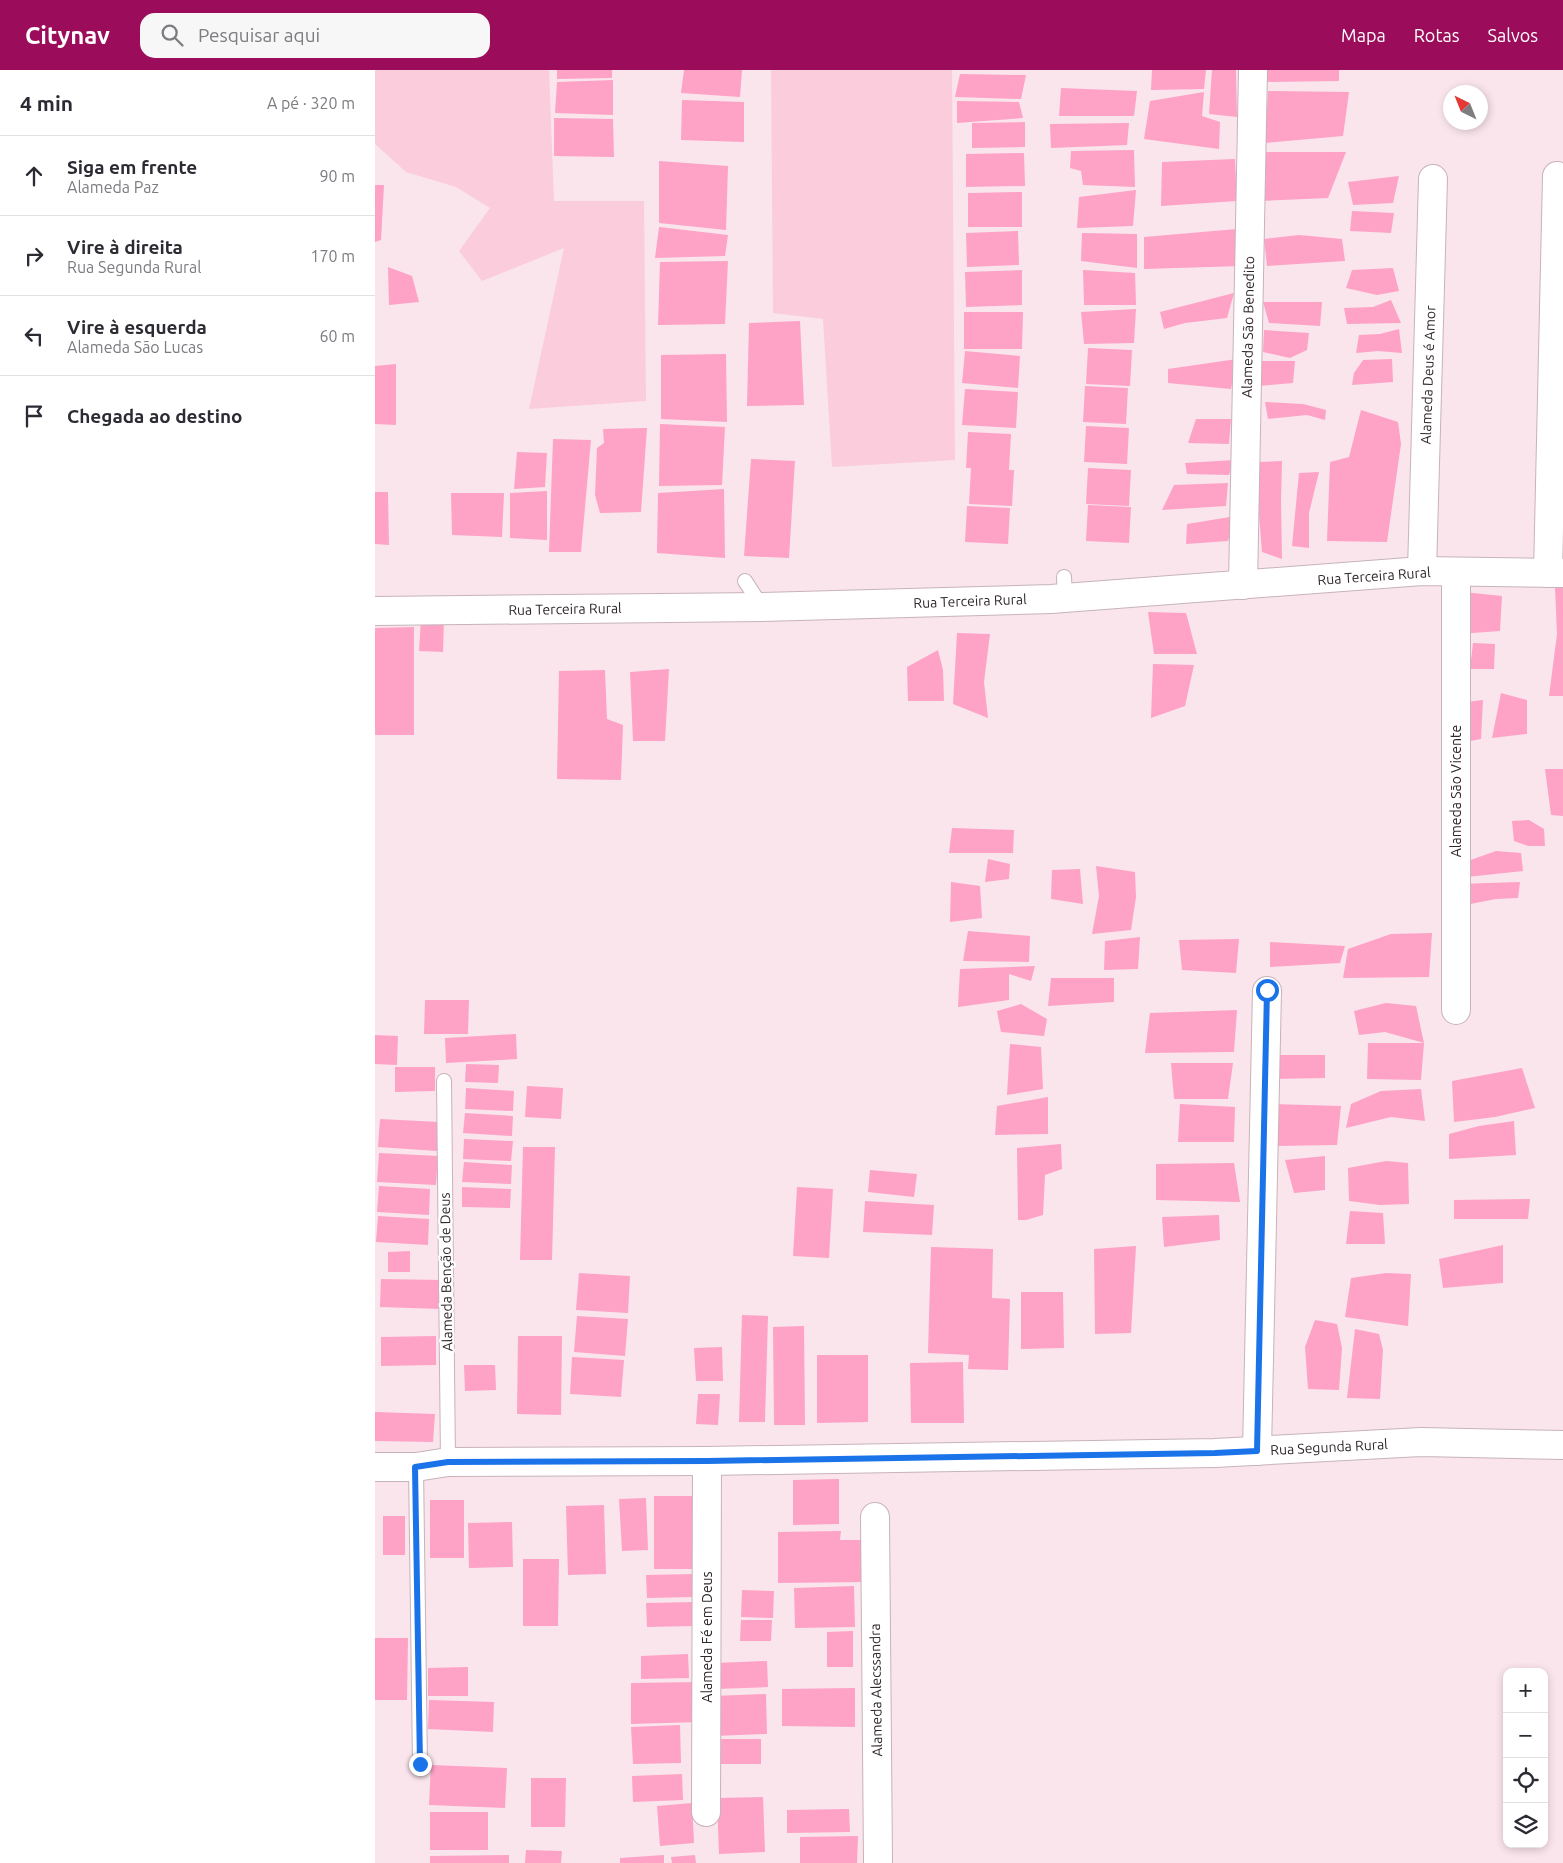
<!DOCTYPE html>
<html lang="pt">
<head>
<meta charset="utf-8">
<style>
	:root { --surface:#fff; --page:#f7f7f7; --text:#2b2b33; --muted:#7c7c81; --line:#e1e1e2; --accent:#9b0c5b }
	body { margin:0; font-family:Ubuntu,sans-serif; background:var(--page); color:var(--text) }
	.controls { position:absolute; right:15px; bottom:15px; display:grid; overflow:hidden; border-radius:10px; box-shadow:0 2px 8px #0003 }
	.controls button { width:45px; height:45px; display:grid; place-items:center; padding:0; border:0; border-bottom:1px solid var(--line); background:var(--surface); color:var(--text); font:25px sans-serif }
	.compass { position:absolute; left:1068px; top:15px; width:45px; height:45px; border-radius:50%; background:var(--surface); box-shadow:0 2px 8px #0003; rotate:317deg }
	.stop { position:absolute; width:15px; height:15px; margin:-11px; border:4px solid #1a73e8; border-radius:50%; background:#fff }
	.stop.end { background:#1a73e8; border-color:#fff; box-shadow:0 1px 5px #0008 }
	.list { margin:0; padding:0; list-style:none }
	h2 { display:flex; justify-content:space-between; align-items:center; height:65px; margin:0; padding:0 20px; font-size:21px }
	h2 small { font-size:16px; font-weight:400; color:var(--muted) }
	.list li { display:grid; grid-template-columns:32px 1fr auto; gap:15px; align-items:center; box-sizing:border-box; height:80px; padding:0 20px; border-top:1px solid var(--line) }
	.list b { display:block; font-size:19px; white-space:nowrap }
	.list p { margin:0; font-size:16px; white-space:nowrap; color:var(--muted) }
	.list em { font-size:16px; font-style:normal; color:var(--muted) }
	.icon { flex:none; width:28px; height:28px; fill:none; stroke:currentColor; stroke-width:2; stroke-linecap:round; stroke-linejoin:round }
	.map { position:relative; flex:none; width:1188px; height:1793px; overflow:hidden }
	header { display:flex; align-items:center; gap:30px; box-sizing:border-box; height:70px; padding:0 25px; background:var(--accent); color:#fff }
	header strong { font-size:24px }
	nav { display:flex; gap:28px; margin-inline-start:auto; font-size:18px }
	.search { width:350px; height:45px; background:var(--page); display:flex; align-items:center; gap:12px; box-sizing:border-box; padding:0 18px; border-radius:15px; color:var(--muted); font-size:19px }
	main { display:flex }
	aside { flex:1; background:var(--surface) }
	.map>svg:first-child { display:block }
	.green { fill:#faccdc }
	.building { fill:#fea2c6 }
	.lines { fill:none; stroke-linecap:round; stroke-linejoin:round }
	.lane-casing { stroke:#c7b3ba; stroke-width:16 }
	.street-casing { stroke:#c7b3ba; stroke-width:30 }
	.lane { stroke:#fff; stroke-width:14 }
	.street { stroke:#fff; stroke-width:28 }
	.route { stroke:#1a73e8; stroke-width:6 }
	.labels { text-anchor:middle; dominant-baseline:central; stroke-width:4.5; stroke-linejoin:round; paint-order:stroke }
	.street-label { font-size:14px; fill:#2f272a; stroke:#fff }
</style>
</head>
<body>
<header>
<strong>Citynav</strong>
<div class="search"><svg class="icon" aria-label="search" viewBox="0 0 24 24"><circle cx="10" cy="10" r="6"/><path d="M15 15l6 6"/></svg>Pesquisar aqui</div>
<nav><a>Mapa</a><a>Rotas</a><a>Salvos</a></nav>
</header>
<main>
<aside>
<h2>4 min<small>A pé · 320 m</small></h2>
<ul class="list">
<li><svg class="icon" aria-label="ahead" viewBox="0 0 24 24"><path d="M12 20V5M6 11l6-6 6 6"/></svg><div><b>Siga em frente</b><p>Alameda Paz</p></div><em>90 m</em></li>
<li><svg class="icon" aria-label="right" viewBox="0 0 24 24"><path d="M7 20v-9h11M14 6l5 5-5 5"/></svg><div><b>Vire à direita</b><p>Rua Segunda Rural</p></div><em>170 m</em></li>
<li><svg class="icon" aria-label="left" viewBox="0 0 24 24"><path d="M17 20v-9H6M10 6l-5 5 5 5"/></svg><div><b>Vire à esquerda</b><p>Alameda São Lucas</p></div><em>60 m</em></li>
<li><svg class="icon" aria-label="arrive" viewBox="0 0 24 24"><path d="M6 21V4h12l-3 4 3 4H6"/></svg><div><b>Chegada ao destino</b></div></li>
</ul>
</aside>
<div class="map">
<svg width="1188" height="1793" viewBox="0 0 1188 1793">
	<rect width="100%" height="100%" fill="#fae5ec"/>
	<g class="green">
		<polygon points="0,0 174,0 179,131 269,131 271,331 154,339 189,178 107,211 84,181 115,138 81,117 31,102 0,74"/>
		<polygon points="396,0 577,0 580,390 457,397 448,249 398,243"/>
	</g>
	<g class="building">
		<polygon points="182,0 237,0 237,8 182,9"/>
		<polygon points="309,0 367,0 365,27 306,23"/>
		<polygon points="777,0 831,0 829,19 776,20"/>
		<polygon points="837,0 861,0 862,47 834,44"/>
		<polygon points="886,0 964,0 964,11 886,12"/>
		<polygon points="585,4 651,5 646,29 580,27"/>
		<polygon points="238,10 238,45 180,43 182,12"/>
		<polygon points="686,18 762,21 759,46 684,46"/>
		<polygon points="893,21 974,22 968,66 890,73"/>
		<polygon points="829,22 827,46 845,52 844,79 769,69 775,31"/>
		<polygon points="307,30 369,32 369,72 306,70"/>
		<polygon points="582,31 644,32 648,48 582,53"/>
		<polygon points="179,48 238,49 239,87 179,86"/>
		<polygon points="650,52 650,77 597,78 597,53"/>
		<polygon points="754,53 752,75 676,78 675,54"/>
		<polygon points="759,80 760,117 708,115 706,101 695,98 696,81"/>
		<polygon points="888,82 971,82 953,128 886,131"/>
		<polygon points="649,83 650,116 591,117 591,84"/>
		<polygon points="860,89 862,131 786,136 787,92"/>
		<polygon points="284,91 353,96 351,160 284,153"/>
		<polygon points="1024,106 1018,133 978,135 973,112"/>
		<polygon points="0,115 9,115 6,170 0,172"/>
		<polygon points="761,120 758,156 702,158 704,127"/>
		<polygon points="647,122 647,157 593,157 593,123"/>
		<polygon points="977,141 1019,143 1016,163 975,161"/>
		<polygon points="284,157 353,165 350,186 280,188"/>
		<polygon points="862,159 867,196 769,199 769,167"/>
		<polygon points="643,161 644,195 592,197 591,163"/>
		<polygon points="707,163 762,164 762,198 706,191"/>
		<polygon points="924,165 967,169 970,191 892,196 889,169"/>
		<polygon points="353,191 350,254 283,255 285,192"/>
		<polygon points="13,197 37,206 44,232 14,235"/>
		<polygon points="1018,198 1024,221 1002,225 971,218 977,200"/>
		<polygon points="647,200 647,235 591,237 590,202"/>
		<polygon points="708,200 760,203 761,235 709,235"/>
		<polygon points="859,223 852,248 810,253 789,259 785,242"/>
		<polygon points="1016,230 1026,253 972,254 969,238 998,237"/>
		<polygon points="888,232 947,232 945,256 894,253"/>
		<polygon points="761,239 759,273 709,274 706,242"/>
		<polygon points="589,242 648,242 647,279 589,279"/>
		<polygon points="425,251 429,335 372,336 374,253"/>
		<polygon points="1024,259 1027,283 1003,281 981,283 984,265 1005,264"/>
		<polygon points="889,260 934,263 932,280 915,288 888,282"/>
		<polygon points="713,278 757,280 755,316 711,314"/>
		<polygon points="590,281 645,286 643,318 587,313"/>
		<polygon points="351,284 352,352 286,349 286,285"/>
		<polygon points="862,289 856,319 793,313 793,299"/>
		<polygon points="1017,289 1018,312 977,315 979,303 988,290"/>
		<polygon points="881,291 920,291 918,313 884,316"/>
		<polygon points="21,294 21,355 0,354 0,296"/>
		<polygon points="710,316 753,318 751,354 708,352"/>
		<polygon points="590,319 643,322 641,358 587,355"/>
		<polygon points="890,332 928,334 951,340 950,350 932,345 893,349"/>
		<polygon points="986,340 1023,352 1026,374 1012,472 952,471 955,392 974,387"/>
		<polygon points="821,349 856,349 854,374 813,373"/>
		<polygon points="285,354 350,357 347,415 284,416"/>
		<polygon points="711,356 754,358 752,394 709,392"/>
		<polygon points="272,358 266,442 225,443 220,425 222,378 229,373 228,359"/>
		<polygon points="593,362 636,364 634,400 639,400 637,436 594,434 596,398 591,398"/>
		<polygon points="178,369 216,370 206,482 174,482"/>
		<polygon points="142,382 172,383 170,417 139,419"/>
		<polygon points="376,389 420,391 414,488 369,486"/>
		<polygon points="859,390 854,405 812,404 810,393"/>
		<polygon points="907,391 906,430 907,489 887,482 883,432 883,392"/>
		<polygon points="713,398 756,400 754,436 711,434"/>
		<polygon points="944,402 934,443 934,478 917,476 924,403"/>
		<polygon points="853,413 851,436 787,440 799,415"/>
		<polygon points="349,419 350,488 282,483 283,423"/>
		<polygon points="172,421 172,470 135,468 135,423"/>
		<polygon points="0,422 13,422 14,475 0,474"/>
		<polygon points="76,423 129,423 127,467 77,465"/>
		<polygon points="713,435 756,437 754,473 711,471"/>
		<polygon points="592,436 635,438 633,474 590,472"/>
		<polygon points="861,446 853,471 811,474 812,454"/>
		<polygon points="1188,516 1188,626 1174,626 1182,564 1180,517"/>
		<polygon points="1088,522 1127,526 1125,561 1083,564"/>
		<polygon points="773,542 811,543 822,584 779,584"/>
		<polygon points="46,548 69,548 68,582 44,581"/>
		<polygon points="39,557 39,665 0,665 0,558"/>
		<polygon points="582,563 615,564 609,612 613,648 578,634"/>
		<polygon points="1098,573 1120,574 1119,599 1095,599"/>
		<polygon points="563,580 568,600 569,631 533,631 532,597"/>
		<polygon points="778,594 819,595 810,636 776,648"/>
		<polygon points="294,599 290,671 258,671 255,602"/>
		<polygon points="230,600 232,649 248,655 246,710 182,709 184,601"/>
		<polygon points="1126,623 1152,630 1152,664 1117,668"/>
		<polygon points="1108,630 1106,669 1084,673 1083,633"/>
		<polygon points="1170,699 1188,699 1188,746 1176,745"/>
		<polygon points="1154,750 1169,759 1170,776 1153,776 1139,771 1137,751"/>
		<polygon points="577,758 639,760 638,783 574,783"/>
		<polygon points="1121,781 1146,783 1148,801 1092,807 1087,793"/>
		<polygon points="613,789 635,794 634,809 610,812"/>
		<polygon points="721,796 760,802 761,827 756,860 717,864 724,826"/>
		<polygon points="705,799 708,834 676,829 677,800"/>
		<polygon points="576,812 605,816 607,848 575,852"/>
		<polygon points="1145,812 1143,828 1121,829 1085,836 1083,814"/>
		<polygon points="593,861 655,866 654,892 588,891"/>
		<polygon points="1057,863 1054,907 968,908 973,879 1016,864"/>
		<polygon points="765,867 763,899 729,900 730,871"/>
		<polygon points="864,869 861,903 807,900 804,870"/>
		<polygon points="895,872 970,876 965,893 895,897"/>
		<polygon points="660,896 656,911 634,904 634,930 583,937 585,899"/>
		<polygon points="676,908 739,908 739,932 673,936"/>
		<polygon points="50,930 94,930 93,964 49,964"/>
		<polygon points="1011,933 1041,936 1049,973 1046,1010 992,1009 993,973 1049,973 1010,962 984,965 979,941"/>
		<polygon points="646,934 672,949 669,966 626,962 622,941"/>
		<polygon points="862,940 859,982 770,983 775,943"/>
		<polygon points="141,964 142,989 71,993 70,968"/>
		<polygon points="0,965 23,966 22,995 0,994"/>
		<polygon points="635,974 666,977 668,1019 632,1025"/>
		<polygon points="897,985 950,985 950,1008 897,1009"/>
		<polygon points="796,993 858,993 853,1029 799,1029"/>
		<polygon points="91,994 124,995 123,1013 90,1012"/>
		<polygon points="20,997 60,997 60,1021 20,1022"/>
		<polygon points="1147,998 1160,1038 1120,1047 1079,1052 1077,1011"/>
		<polygon points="152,1016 188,1018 186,1049 150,1047"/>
		<polygon points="91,1018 139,1021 138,1041 90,1039"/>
		<polygon points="1046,1019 1050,1051 1016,1047 971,1058 976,1034 1006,1021"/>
		<polygon points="673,1027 673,1064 620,1065 622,1036"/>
		<polygon points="805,1034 860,1037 859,1072 803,1072"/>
		<polygon points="898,1034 966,1036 962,1075 899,1076"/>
		<polygon points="90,1043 138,1046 137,1066 88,1063"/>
		<polygon points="5,1049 64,1052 62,1081 3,1077"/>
		<polygon points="1139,1051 1141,1085 1074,1089 1074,1064 1104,1056"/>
		<polygon points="89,1069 138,1071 136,1091 88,1089"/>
		<polygon points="686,1074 687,1099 670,1105 668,1145 651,1150 643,1150 642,1078"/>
		<polygon points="148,1077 180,1077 177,1190 145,1190"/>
		<polygon points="4,1083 63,1086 61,1115 2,1112"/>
		<polygon points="950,1086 950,1120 919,1123 910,1090"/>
		<polygon points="1011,1091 1033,1093 1034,1134 1005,1135 974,1131 973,1098"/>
		<polygon points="89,1092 137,1095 136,1114 87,1112"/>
		<polygon points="859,1093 865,1132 781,1130 781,1094"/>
		<polygon points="495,1100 542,1104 539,1127 493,1122"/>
		<polygon points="4,1116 55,1119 54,1145 2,1142"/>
		<polygon points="87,1117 136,1119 135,1138 87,1137"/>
		<polygon points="422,1117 458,1119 454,1188 418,1186"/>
		<polygon points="1155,1129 1153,1149 1079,1149 1079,1130"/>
		<polygon points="490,1131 559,1135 557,1165 488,1162"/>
		<polygon points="975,1141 1008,1143 1010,1174 971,1174"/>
		<polygon points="844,1145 845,1170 789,1177 787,1147"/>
		<polygon points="3,1146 54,1149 53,1175 1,1172"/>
		<polygon points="1128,1175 1128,1213 1068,1218 1064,1189"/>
		<polygon points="761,1176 756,1263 720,1264 719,1179"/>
		<polygon points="556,1177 618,1179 617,1228 635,1229 633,1300 593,1299 594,1285 553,1283"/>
		<polygon points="35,1181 35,1202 13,1202 13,1182"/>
		<polygon points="204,1203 255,1206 253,1243 201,1240"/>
		<polygon points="1011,1203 1036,1204 1033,1256 970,1247 976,1208"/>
		<polygon points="6,1209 66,1210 66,1239 5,1237"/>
		<polygon points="646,1222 688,1222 689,1278 646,1279"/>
		<polygon points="367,1245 393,1246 390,1352 364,1352"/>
		<polygon points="202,1246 253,1249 250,1286 199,1282"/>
		<polygon points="940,1250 962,1254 967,1278 964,1320 933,1319 930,1277"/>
		<polygon points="429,1256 430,1355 399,1355 398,1257"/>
		<polygon points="980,1259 1004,1264 1008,1280 1005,1329 972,1328"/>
		<polygon points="61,1266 61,1295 6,1296 6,1267"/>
		<polygon points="143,1266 187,1266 186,1345 142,1344"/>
		<polygon points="347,1277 348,1311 321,1311 319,1278"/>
		<polygon points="442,1285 493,1285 493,1352 442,1353"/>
		<polygon points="197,1287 249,1290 246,1327 195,1324"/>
		<polygon points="588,1292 589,1353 536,1353 535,1293"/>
		<polygon points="89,1295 120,1295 121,1320 90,1321"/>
		<polygon points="323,1324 345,1324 343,1355 321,1354"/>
		<polygon points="0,1342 60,1344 58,1372 0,1371"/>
		<polygon points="464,1409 464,1454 418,1455 418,1410"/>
		<polygon points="279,1426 319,1426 318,1499 279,1499"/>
		<polygon points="271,1428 273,1480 247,1481 244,1429"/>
		<rect x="55" y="1430" width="34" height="58"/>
		<polygon points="229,1435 231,1504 193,1505 191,1436"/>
		<rect x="8" y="1446" width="22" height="39"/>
		<polygon points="137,1452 138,1497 94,1498 93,1453"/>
		<polygon points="466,1461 465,1470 491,1470 491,1512 403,1513 403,1462"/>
		<polygon points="148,1489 184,1489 183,1556 148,1556"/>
		<polygon points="319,1504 319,1527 272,1528 271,1505"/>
		<polygon points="479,1516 480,1557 420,1558 419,1518"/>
		<polygon points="367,1520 399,1521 398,1548 366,1547"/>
		<polygon points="319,1532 319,1556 272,1557 271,1533"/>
		<polygon points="366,1550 397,1550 396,1571 365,1571"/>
		<polygon points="478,1561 478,1597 452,1597 452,1562"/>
		<polygon points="0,1568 33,1568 32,1630 0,1630"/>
		<polygon points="313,1584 314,1608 266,1609 266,1586"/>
		<polygon points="392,1591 393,1617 342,1619 341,1593"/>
		<polygon points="93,1597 93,1626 53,1626 53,1598"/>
		<polygon points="323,1612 324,1652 256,1654 256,1613"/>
		<polygon points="480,1618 480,1657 407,1656 407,1619"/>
		<polygon points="391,1624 392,1664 339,1666 338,1626"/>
		<polygon points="54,1630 119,1632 118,1662 53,1659"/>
		<polygon points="305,1655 306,1693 258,1694 256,1657"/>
		<polygon points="342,1669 386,1669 386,1694 343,1694"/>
		<polygon points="56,1695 132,1698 130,1738 54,1735"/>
		<polygon points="307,1704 308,1730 258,1732 257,1706"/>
		<polygon points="156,1708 191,1708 190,1757 156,1757"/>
		<polygon points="388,1727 390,1782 344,1784 342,1728"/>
		<polygon points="317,1733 319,1773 285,1776 282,1736"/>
		<polygon points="474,1739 475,1762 412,1763 412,1740"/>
		<rect x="55" y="1742" width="58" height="38"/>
		<polygon points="483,1766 482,1793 425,1793 425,1767"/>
		<polygon points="151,1780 187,1781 186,1793 150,1793"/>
		<polygon points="134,1785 134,1793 55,1793 55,1786"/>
		<polygon points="289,1785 289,1793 245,1793 245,1788"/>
		<polygon points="320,1785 321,1793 297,1793 296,1787"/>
	</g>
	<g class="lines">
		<defs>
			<g id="lane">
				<polyline points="689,507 690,528"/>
				<polyline points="370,511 387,537"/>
				<polyline points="69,1011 73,1392"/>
				<polyline points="41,1397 45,1694"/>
			</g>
			<g id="street">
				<polyline points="1047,501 1058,109"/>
				<polyline points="1081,503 1081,940"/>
				<polyline points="1173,503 1182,106"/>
				<polyline points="868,515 878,0"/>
				<polyline points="0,541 387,537 676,529 1047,501 1188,503"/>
				<polyline points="882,1381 892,921"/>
				<polyline points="0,1397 41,1397 73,1392 332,1391 840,1383 1046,1372 1188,1375"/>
				<polyline points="500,1447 503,1793"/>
				<polyline points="331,1742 332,1391"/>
			</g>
		</defs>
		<use href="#lane" class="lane-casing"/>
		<use href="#street" class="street-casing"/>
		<use href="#lane" class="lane"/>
		<use href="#street" class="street"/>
	</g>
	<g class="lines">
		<polyline class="route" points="45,1694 40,1397 73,1392 332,1391 840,1383 882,1381 892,920"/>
	</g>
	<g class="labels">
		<g class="street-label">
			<text transform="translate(873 257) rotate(-89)">Alameda São Benedito</text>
			<text transform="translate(1053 305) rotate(-88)">Alameda Deus é Amor</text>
			<text transform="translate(999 506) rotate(-4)">Rua Terceira Rural</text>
			<text transform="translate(595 531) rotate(-2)">Rua Terceira Rural</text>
			<text transform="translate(190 539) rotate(-1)">Rua Terceira Rural</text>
			<text transform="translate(1081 721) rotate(-90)">Alameda São Vicente</text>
			<text transform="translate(71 1202) rotate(-91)">Alameda Benção de Deus</text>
			<text transform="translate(954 1377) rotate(-3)">Rua Segunda Rural</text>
			<text transform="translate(332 1567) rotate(-90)">Alameda Fé em Deus</text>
			<text transform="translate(501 1620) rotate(-91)">Alameda Alecssandra</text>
		</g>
	</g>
</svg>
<div class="controls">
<button>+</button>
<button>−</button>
<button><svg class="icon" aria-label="locate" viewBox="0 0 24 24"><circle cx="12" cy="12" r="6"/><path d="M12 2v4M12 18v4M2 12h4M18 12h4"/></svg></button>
<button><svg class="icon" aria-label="layers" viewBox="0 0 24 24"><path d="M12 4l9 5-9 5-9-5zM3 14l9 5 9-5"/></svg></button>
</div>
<svg class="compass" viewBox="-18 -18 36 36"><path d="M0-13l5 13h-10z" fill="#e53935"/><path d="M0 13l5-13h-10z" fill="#7c7c81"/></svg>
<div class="stop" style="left:892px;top:920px"></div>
<div class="stop end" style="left:45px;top:1694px"></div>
</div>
</main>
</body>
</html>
